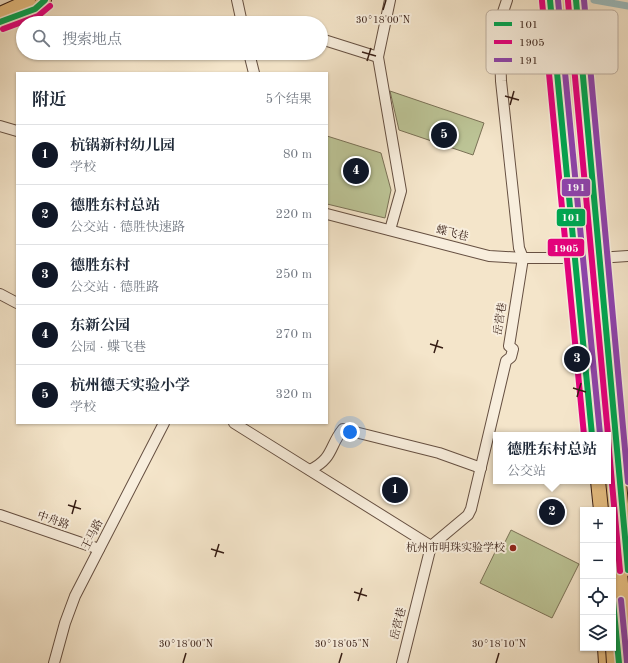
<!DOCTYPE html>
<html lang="zh">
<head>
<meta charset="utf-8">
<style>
	:root { --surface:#fff; --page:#f2f2f3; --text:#1f2937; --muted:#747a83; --line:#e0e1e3; --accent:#111827 }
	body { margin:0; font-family:"Old Standard TT","Noto Serif SC",serif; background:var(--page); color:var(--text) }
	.controls { position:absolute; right:12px; bottom:12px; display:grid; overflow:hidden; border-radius:0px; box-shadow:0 1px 3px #0004 }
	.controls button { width:36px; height:36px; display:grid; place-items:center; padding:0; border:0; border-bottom:1px solid var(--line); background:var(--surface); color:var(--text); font:20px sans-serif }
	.you { position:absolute; left:350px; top:432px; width:14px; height:14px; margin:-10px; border:3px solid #fff; border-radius:50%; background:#1a73e8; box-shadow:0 0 0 6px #1a73e833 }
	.badge { display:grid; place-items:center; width:26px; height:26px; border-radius:50%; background:var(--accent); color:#fff; font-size:13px; font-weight:700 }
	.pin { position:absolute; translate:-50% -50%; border:2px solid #fff; box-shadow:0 1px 4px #0006 }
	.popup { position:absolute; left:493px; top:432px; width:118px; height:52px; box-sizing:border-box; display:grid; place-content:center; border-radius:0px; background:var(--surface); filter:drop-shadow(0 1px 3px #0005); font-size:13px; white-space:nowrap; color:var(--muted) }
	.popup b { font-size:15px; color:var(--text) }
	.popup::after { content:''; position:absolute; left:50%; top:100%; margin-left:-8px; border:8px solid transparent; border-top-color:var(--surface) }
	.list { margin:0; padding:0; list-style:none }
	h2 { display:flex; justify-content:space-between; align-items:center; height:52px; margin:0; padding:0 16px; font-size:17px }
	h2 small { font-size:13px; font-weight:400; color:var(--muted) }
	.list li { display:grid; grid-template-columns:26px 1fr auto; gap:12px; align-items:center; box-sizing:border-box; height:60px; padding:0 16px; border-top:1px solid var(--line) }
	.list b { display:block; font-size:15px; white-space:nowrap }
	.list p { margin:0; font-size:13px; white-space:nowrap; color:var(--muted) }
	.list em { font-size:13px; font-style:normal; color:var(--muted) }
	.icon { flex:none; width:22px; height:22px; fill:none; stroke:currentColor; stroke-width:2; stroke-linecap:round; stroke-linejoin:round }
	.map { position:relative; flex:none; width:628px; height:663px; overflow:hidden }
	.search { position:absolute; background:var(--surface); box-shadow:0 1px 3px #0004; left:16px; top:16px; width:312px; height:44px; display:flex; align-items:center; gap:10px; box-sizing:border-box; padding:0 14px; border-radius:22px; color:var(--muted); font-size:15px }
	.panel { position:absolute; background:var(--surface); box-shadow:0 1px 3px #0004; left:16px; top:72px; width:312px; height:352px; border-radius:0px }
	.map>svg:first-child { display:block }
	.green { fill:#bcc496; stroke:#7a7156 }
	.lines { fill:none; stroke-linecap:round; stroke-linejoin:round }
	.canal { stroke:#9ebdbf; stroke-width:7 }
	.minor-casing { stroke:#665042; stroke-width:12 }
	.major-casing { stroke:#371e15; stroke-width:14 }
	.highway-casing { stroke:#371e15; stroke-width:16 }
	.minor { stroke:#f8eedd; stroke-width:10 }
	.major { stroke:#eac285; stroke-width:12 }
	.highway { stroke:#eac285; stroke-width:14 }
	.highway-bridge-casing { stroke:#371e15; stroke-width:16; stroke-linecap:butt }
	.highway-bridge { stroke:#eac285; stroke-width:14 }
	.bus-1-casing { stroke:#f8eedd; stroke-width:9 }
	.bus-2-casing { stroke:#f8eedd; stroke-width:9 }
	.bus-3-casing { stroke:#f8eedd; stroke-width:9 }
	.bus-1 { stroke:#00a651; stroke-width:6 }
	.bus-2 { stroke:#e5007d; stroke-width:6 }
	.bus-3 { stroke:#8e44ad; stroke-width:6 }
	.ticks { fill:none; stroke:#371e15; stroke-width:1.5 }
	.poi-dot { fill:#8f2418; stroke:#f8eedd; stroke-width:1.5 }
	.labels { text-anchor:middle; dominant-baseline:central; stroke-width:4; stroke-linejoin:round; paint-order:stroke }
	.street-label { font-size:11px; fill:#371e15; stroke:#f8eedd }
	.poi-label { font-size:11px; fill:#371e15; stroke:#f8eedd; text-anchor:end }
	.key { fill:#f8eedd; stroke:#beb0a1; stroke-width:1 }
	.key-label { font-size:11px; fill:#371e15 }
	.ticks-label { font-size:10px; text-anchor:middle; fill:#371e15; stroke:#f8eedd; stroke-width:4; stroke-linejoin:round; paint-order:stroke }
	.line-badge { stroke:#f8eedd; stroke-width:1.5 }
	.badge-label { font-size:11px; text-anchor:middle; font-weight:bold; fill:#fff }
</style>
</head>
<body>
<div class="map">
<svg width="628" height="663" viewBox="0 0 628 663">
	<rect width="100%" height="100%" fill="#f4e5ca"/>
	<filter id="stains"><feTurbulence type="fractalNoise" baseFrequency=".005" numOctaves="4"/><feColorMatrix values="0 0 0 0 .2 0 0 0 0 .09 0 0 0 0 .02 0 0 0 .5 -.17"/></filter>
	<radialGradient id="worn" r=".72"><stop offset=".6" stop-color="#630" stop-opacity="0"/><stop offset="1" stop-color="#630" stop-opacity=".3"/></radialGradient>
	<g class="green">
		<polygon points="390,91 484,123 473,155 399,130"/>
		<polygon points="327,136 381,153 391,190 385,218 327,204"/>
		<polygon points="511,530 579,564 552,618 480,583 499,544 503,546"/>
	</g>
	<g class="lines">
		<polyline class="canal" points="594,0 628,6"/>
		<defs>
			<g id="minor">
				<polyline points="237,0 242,23"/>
				<polyline points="390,0 378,57 401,191 390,230"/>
				<polyline points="321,39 378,57"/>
				<polyline points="249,53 254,73"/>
				<polyline points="0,126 17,131"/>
				<polyline points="327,214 489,256 523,258 598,258 628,256"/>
				<polyline points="0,294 17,303"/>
				<polyline points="234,423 431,546"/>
				<path d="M310 470C334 458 329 446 343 429L439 453 481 468"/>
				<polyline points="0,515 99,549"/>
				<polyline points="54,663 65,623 75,596 164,423"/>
				<polyline points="402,663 431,546 468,515 471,509 506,361 511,357 513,349 509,346 523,258 519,248 501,81 499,24 507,0"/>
			</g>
			<g id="major">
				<polyline points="550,0 592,435"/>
				<polyline points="576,0 628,570"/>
				<polyline points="0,13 29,0"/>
				<polyline points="0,22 35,9 45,0"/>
				<polyline points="613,601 619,660"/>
			</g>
			<g id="highway">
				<polyline points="608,462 628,649"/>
				<polyline points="605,648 606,663"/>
			</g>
		</defs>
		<use href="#minor" class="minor-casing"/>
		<use href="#major" class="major-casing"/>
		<use href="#highway" class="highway-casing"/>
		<use href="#minor" class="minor"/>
		<use href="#major" class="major"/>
		<use href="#highway" class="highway"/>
		<defs>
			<g id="highway-bridge">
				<polyline points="566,0 605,435"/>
				<polyline points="598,481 601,510"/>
				<polyline points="613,648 614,663"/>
			</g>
		</defs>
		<use href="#highway-bridge" class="highway-bridge-casing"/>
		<use href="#highway-bridge" class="highway-bridge"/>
		<defs>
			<g id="bus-1">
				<polyline points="550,0 592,435"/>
				<polyline points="576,0 628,570"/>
				<polyline points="0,22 35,9 45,0"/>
				<polyline points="613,601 619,663"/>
			</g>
			<g id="bus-2">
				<polyline points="542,1 584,435"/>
				<polyline points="568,1 608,435"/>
				<polyline points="3,29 38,16 50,6"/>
				<polyline points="608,439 620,571"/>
			</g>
			<g id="bus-3">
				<polyline points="558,0 600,434"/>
				<polyline points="584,0 628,482"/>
				<polyline points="621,600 627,662"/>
			</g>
		</defs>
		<use href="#bus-1" class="bus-1-casing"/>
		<use href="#bus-2" class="bus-2-casing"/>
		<use href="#bus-3" class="bus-3-casing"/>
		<use href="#bus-1" class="bus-1"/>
		<use href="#bus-2" class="bus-2"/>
		<use href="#bus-3" class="bus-3"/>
	</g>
	<path class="ticks" d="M383 10 386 0M362 52 376 56M367 61 371 48M505 96 519 100M510 105 514 91M430 344 443 348M434 353 438 340M573 388 586 392M577 397 581 383M68 505 81 509M72 514 76 500M211 549 224 553M215 557 219 544M354 592 367 596M358 601 362 588M183 663 186 653M339 663 342 653M496 663 499 653"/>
	<circle class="poi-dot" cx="513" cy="548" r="4"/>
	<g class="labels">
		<g class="street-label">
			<text transform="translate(452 234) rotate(14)">蝶飞巷</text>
			<text transform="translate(501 319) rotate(-81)">岳营巷</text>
			<text transform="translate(53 521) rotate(19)">中舟路</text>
			<text transform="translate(93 535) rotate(-63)">王马路</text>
			<text transform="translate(399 624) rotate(-76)">岳营巷</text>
		</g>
		<g class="poi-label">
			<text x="505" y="548">杭州市明珠实验学校</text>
		</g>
	</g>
	<rect x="486" y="10" width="132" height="64" rx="6" class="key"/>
	<rect x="494" y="22" width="18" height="4" fill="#00a651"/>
	<rect x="494" y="40" width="18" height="4" fill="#e5007d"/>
	<rect x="494" y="58" width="18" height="4" fill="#8e44ad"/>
	<g class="key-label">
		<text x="519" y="28">101</text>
		<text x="519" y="46">1905</text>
		<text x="519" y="64">191</text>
	</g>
	<g class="ticks-label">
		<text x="383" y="23">30°18'00"N</text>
		<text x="186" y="647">30°18'00"N</text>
		<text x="342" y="647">30°18'05"N</text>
		<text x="499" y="647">30°18'10"N</text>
	</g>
	<g class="line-badge">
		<rect x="561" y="178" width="30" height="19" rx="4" fill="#8e44ad"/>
		<rect x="556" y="208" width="30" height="19" rx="4" fill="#00a651"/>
		<rect x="547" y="238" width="38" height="19" rx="4" fill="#e5007d"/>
	</g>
	<g class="badge-label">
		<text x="576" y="191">191</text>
		<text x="571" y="221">101</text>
		<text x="566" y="252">1905</text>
	</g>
	<rect width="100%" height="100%" filter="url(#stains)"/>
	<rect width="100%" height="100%" fill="url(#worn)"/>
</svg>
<div class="controls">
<button>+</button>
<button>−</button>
<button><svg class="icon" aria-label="locate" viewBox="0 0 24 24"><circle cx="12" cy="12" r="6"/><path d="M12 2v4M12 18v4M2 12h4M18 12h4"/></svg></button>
<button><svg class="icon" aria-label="layers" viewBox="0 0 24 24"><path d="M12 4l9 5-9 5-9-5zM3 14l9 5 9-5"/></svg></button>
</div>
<div class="you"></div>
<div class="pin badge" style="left:395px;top:490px">1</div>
<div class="pin badge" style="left:552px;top:512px">2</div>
<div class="popup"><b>德胜东村总站</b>公交站</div>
<div class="pin badge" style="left:577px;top:359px">3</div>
<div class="pin badge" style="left:356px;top:171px">4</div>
<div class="pin badge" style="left:444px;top:135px">5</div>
<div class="search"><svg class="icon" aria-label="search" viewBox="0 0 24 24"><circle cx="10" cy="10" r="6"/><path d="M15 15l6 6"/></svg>搜索地点</div>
<section class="panel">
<h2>附近<small>5个结果</small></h2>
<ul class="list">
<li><span class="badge">1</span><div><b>杭锅新村幼儿园</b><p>学校</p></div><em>80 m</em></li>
<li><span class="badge">2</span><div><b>德胜东村总站</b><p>公交站 · 德胜快速路</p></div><em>220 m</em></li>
<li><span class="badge">3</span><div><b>德胜东村</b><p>公交站 · 德胜路</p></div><em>250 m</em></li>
<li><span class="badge">4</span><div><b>东新公园</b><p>公园 · 蝶飞巷</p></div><em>270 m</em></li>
<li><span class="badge">5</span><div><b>杭州德天实验小学</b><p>学校</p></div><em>320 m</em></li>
</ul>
</section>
</div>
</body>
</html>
